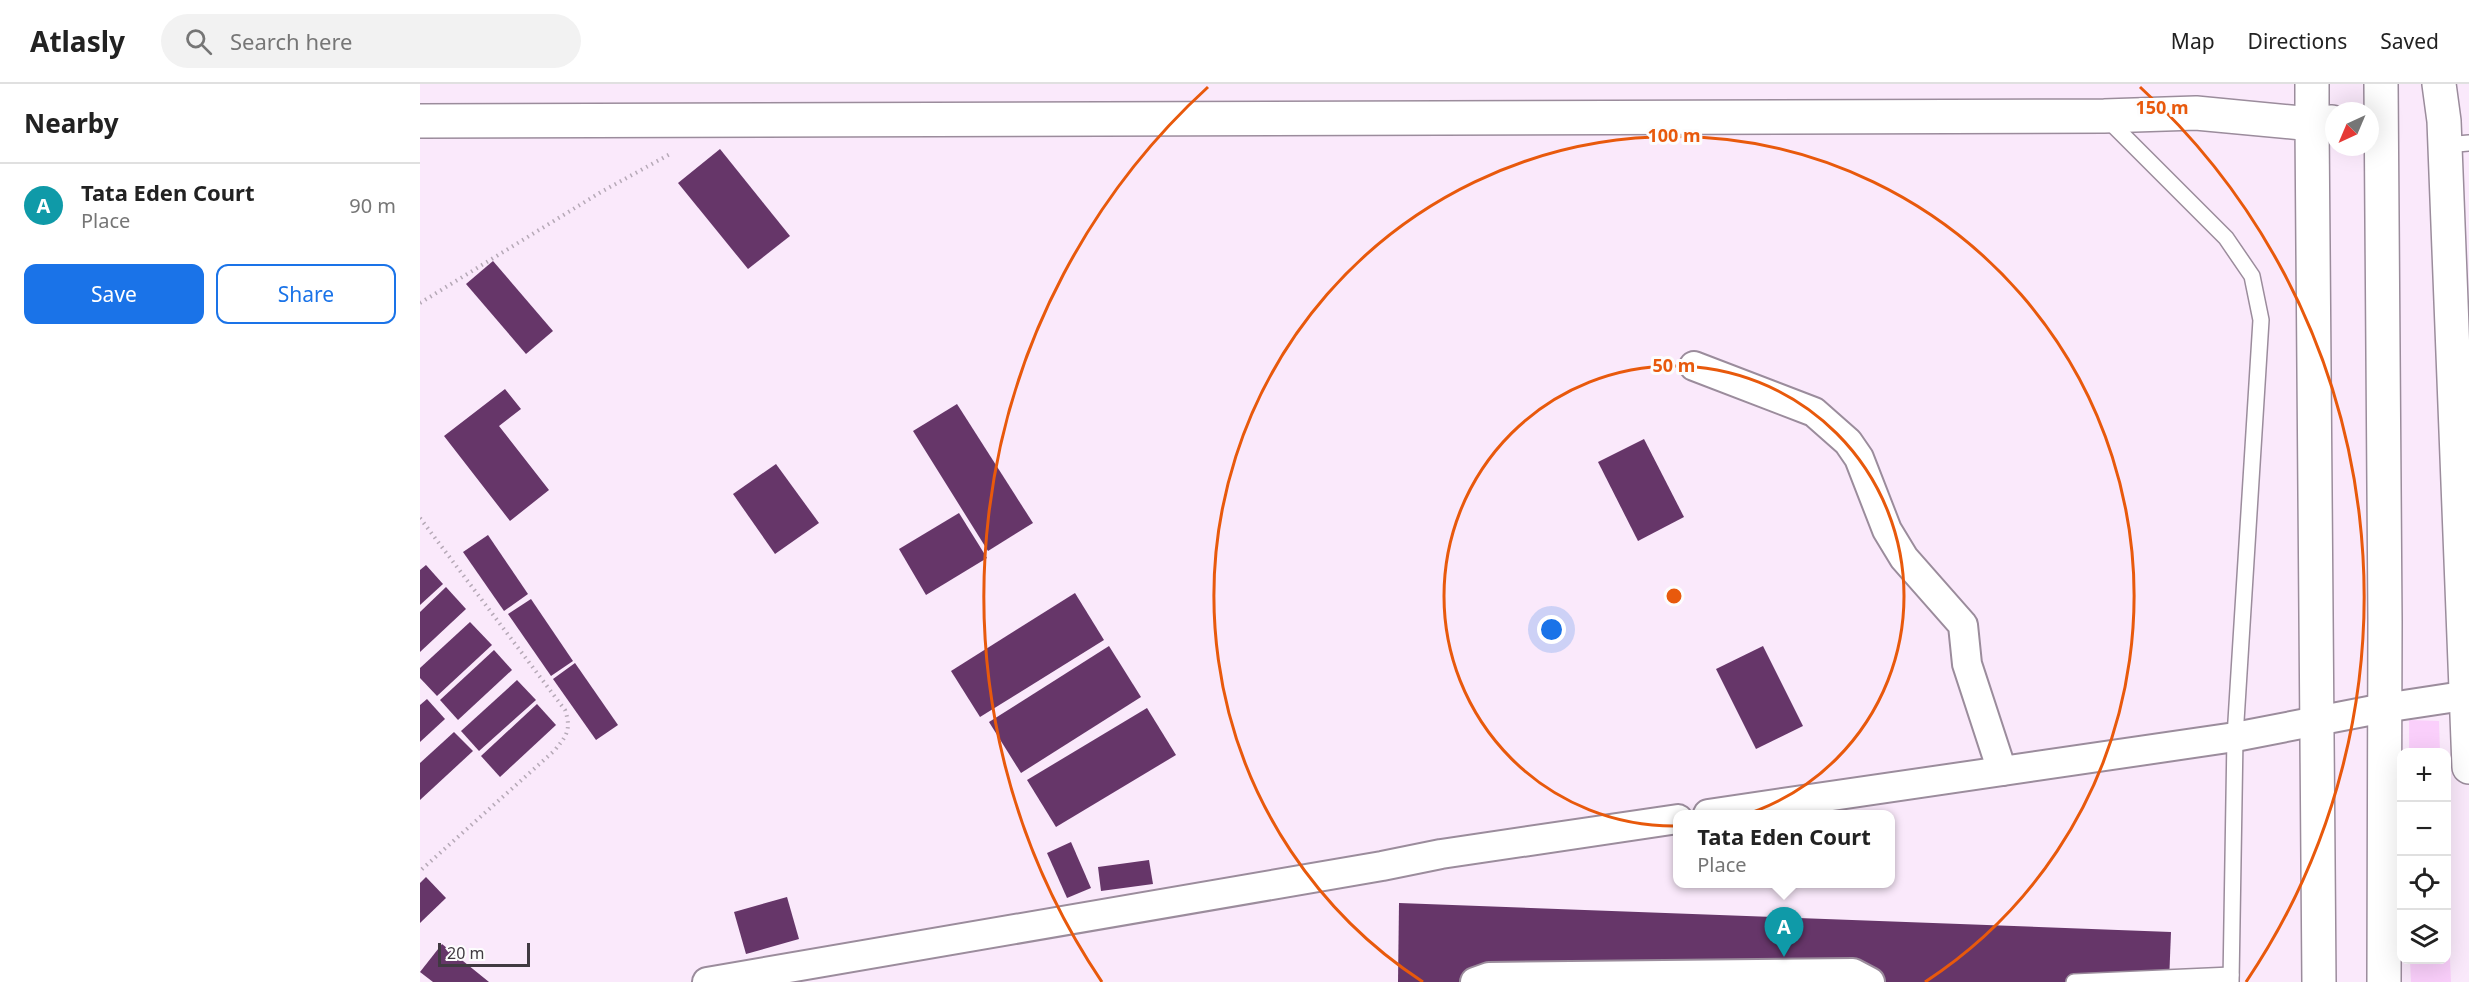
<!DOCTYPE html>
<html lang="en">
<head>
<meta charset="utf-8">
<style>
	:root { --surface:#fff; --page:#f2f2f2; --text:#222; --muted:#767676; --line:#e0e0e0; --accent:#1a73e8 }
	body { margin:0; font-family:"Noto Sans",sans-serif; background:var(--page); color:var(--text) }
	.controls { position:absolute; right:18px; bottom:18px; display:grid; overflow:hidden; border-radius:12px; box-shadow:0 6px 24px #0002 }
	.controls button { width:54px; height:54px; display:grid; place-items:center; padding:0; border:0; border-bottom:2px solid var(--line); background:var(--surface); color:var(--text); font:30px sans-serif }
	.compass { position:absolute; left:1905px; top:18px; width:54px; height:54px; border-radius:50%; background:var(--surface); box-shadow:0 6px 24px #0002; rotate:224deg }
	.scale { position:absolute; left:18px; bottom:15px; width:92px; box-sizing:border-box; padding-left:6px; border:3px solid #403a41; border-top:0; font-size:16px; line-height:21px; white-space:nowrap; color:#403a41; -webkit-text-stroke:4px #fdfdfd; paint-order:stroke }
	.you { position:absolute; left:1132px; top:546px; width:21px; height:21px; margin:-15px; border:4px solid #fff; border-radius:50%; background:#1a73e8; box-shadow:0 0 0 9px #1a73e833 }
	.badge { display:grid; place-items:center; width:39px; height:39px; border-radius:50%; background:var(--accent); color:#fff; font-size:20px; font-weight:700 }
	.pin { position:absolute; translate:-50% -50px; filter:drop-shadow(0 2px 3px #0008) }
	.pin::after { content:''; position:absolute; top:32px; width:21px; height:18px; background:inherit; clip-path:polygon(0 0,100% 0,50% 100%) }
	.popup { position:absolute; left:1253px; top:726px; width:222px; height:78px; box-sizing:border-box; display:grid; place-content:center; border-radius:12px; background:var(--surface); filter:drop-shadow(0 2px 4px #0005); font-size:20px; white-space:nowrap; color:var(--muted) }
	.popup b { font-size:22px; color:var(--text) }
	.popup::after { content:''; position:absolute; left:50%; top:100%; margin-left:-12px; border:12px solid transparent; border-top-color:var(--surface) }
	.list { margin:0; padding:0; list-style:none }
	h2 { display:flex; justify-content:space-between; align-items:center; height:78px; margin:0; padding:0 24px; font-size:26px }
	h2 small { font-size:20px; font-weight:400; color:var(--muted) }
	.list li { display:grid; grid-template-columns:39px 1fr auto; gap:18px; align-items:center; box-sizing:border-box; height:84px; padding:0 24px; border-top:2px solid var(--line) }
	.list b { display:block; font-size:22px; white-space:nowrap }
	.list p { margin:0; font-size:20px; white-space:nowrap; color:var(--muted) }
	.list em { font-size:20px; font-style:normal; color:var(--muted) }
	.actions { display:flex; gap:12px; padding:18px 24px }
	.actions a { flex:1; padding:14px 0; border:2px solid var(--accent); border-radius:12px; text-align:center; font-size:21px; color:var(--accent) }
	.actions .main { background:var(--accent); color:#fff }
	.icon { flex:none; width:33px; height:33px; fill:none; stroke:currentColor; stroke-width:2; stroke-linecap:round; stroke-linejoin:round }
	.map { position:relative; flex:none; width:2049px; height:898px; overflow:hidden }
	header { display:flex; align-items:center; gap:36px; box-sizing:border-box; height:84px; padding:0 30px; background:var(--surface); border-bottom:2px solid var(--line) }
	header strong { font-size:28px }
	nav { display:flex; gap:33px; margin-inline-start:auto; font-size:21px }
	.search { width:420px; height:54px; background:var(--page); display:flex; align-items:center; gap:15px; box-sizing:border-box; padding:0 21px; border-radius:33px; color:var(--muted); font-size:22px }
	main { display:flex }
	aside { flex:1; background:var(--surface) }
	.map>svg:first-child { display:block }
	.green { fill:#facffb }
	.building { fill:#663669 }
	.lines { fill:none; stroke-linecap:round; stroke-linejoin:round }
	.service-casing { stroke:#9b8c9c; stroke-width:18 }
	.minor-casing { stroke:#9b8c9c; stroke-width:32 }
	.tertiary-casing { stroke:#9b8c9c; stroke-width:36 }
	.path { stroke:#b6a9b7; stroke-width:4; stroke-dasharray:1.5 4.5; stroke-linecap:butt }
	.service { stroke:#fff; stroke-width:15 }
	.minor { stroke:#fff; stroke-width:28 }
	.tertiary { stroke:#fff; stroke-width:33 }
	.ring { fill:none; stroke:#e8590c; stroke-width:3 }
	.centre { fill:#e8590c; stroke:#fdfdfd; stroke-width:3 }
	.ring-label { font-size:18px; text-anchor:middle; font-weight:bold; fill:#e8590c; stroke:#fdfdfd; stroke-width:6; stroke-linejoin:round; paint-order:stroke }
</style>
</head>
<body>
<header>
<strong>Atlasly</strong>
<div class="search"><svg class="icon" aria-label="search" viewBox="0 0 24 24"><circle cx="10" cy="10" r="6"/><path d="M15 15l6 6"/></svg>Search here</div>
<nav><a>Map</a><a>Directions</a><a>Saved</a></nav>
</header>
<main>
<aside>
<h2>Nearby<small></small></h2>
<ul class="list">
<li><span class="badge" style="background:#0f9aa8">A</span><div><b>Tata Eden Court</b><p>Place</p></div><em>90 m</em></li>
</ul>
<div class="actions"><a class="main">Save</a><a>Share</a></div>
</aside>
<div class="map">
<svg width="2049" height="898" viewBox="0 0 2049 898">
	<rect width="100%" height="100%" fill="#fae9fb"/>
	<g class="green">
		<polygon points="1989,636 2019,637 2020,668 1989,668"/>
		<polygon points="2027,804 2031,898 1991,898 1990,876 2026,876"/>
	</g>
	<g class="building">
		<polygon points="300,65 370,152 328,185 258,99"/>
		<polygon points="73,177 133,247 106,270 46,200"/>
		<polygon points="85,305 101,325 79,342 129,406 90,437 24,352"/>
		<polygon points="537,320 613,439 568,467 493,347"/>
		<polygon points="1224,355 1264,433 1218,457 1178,378"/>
		<polygon points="356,380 399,439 355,470 313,410"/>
		<polygon points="539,429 567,474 506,511 479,465"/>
		<polygon points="68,451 108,510 84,527 43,468"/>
		<polygon points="6,481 23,500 0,521 0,486"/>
		<polygon points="26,503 46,525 0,568 0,528"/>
		<polygon points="655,509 684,556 560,633 531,587"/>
		<polygon points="111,515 153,577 131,592 88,530"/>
		<polygon points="50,538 72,561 17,612 0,594 0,584"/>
		<polygon points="689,562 721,613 601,689 569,638"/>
		<polygon points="1343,562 1383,642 1336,665 1296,585"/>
		<polygon points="74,566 92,586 38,636 20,616"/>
		<polygon points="155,579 198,641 176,656 133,595"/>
		<polygon points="97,596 116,616 59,667 41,647"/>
		<polygon points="7,615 25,635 0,658 0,621"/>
		<polygon points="117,620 136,641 80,693 61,672"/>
		<polygon points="727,624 756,671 636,743 607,696"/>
		<polygon points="34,648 53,667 0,716 0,679"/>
		<polygon points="651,758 671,804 647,814 627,769"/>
		<polygon points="729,776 733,800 681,807 678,783"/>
		<polygon points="6,793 26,814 0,839 0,799"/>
		<polygon points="367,813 379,855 326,870 314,828"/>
		<polygon points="979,819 1751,848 1749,898 978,898"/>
		<polygon points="22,860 69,898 13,898 0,888"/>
	</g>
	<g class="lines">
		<defs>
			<g id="service">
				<polyline points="1686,34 1806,154 1832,192 1841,236 1815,653 1811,898"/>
				<polyline points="2025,61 2049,59"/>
				<polyline points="1654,898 1811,891"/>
			</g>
			<g id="minor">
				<polyline points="1274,282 1394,328 1428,358 1439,374 1467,446 1484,474 1543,541 1547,580 1582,687"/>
				<polyline points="1288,730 1815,653 1964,624 2049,611"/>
				<polyline points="287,898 962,782 1021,770 1258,735"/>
				<polyline points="1055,898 1069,893 1433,889 1450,898"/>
			</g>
			<g id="tertiary">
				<polyline points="1892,0 1892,40 1912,38"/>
				<polyline points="1961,0 1965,537 1964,898"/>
				<polyline points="2019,0 2024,37 2049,683"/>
				<polyline points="0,37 1684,32 1776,29 1892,40 1899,898"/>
			</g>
		</defs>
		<use href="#service" class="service-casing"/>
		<use href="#minor" class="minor-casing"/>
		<use href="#tertiary" class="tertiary-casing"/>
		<g class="path">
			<polyline points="0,219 181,108 252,69"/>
			<path d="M0 434 145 626C152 646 146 653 133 668L0 787"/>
		</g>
		<use href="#service" class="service"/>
		<use href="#minor" class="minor"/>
		<use href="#tertiary" class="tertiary"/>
	</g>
	<g class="ring">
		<circle cx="1254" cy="512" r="230"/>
		<path d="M1003 898A460 460 0 1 1 1505 898"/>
		<path d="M682 898A690 690 0 0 1 788 3M1720 3A690 690 0 0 1 1826 898"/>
	</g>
	<circle cx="1254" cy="512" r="9" class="centre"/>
	<g class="ring-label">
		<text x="1742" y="30">150 m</text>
		<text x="1254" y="58">100 m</text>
		<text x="1254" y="288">50 m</text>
	</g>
</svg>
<div class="controls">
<button>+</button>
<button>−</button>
<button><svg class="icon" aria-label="locate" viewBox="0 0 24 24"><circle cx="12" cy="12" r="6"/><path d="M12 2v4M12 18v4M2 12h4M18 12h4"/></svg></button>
<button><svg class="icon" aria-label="layers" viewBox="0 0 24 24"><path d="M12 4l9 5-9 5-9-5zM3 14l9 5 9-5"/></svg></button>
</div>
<svg class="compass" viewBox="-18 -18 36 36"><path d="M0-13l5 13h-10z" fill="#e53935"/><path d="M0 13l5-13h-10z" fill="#767676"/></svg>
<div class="scale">20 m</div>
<div class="you"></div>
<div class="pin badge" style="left:1364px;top:873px;background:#0f9aa8">A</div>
<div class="popup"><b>Tata Eden Court</b>Place</div>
</div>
</main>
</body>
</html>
